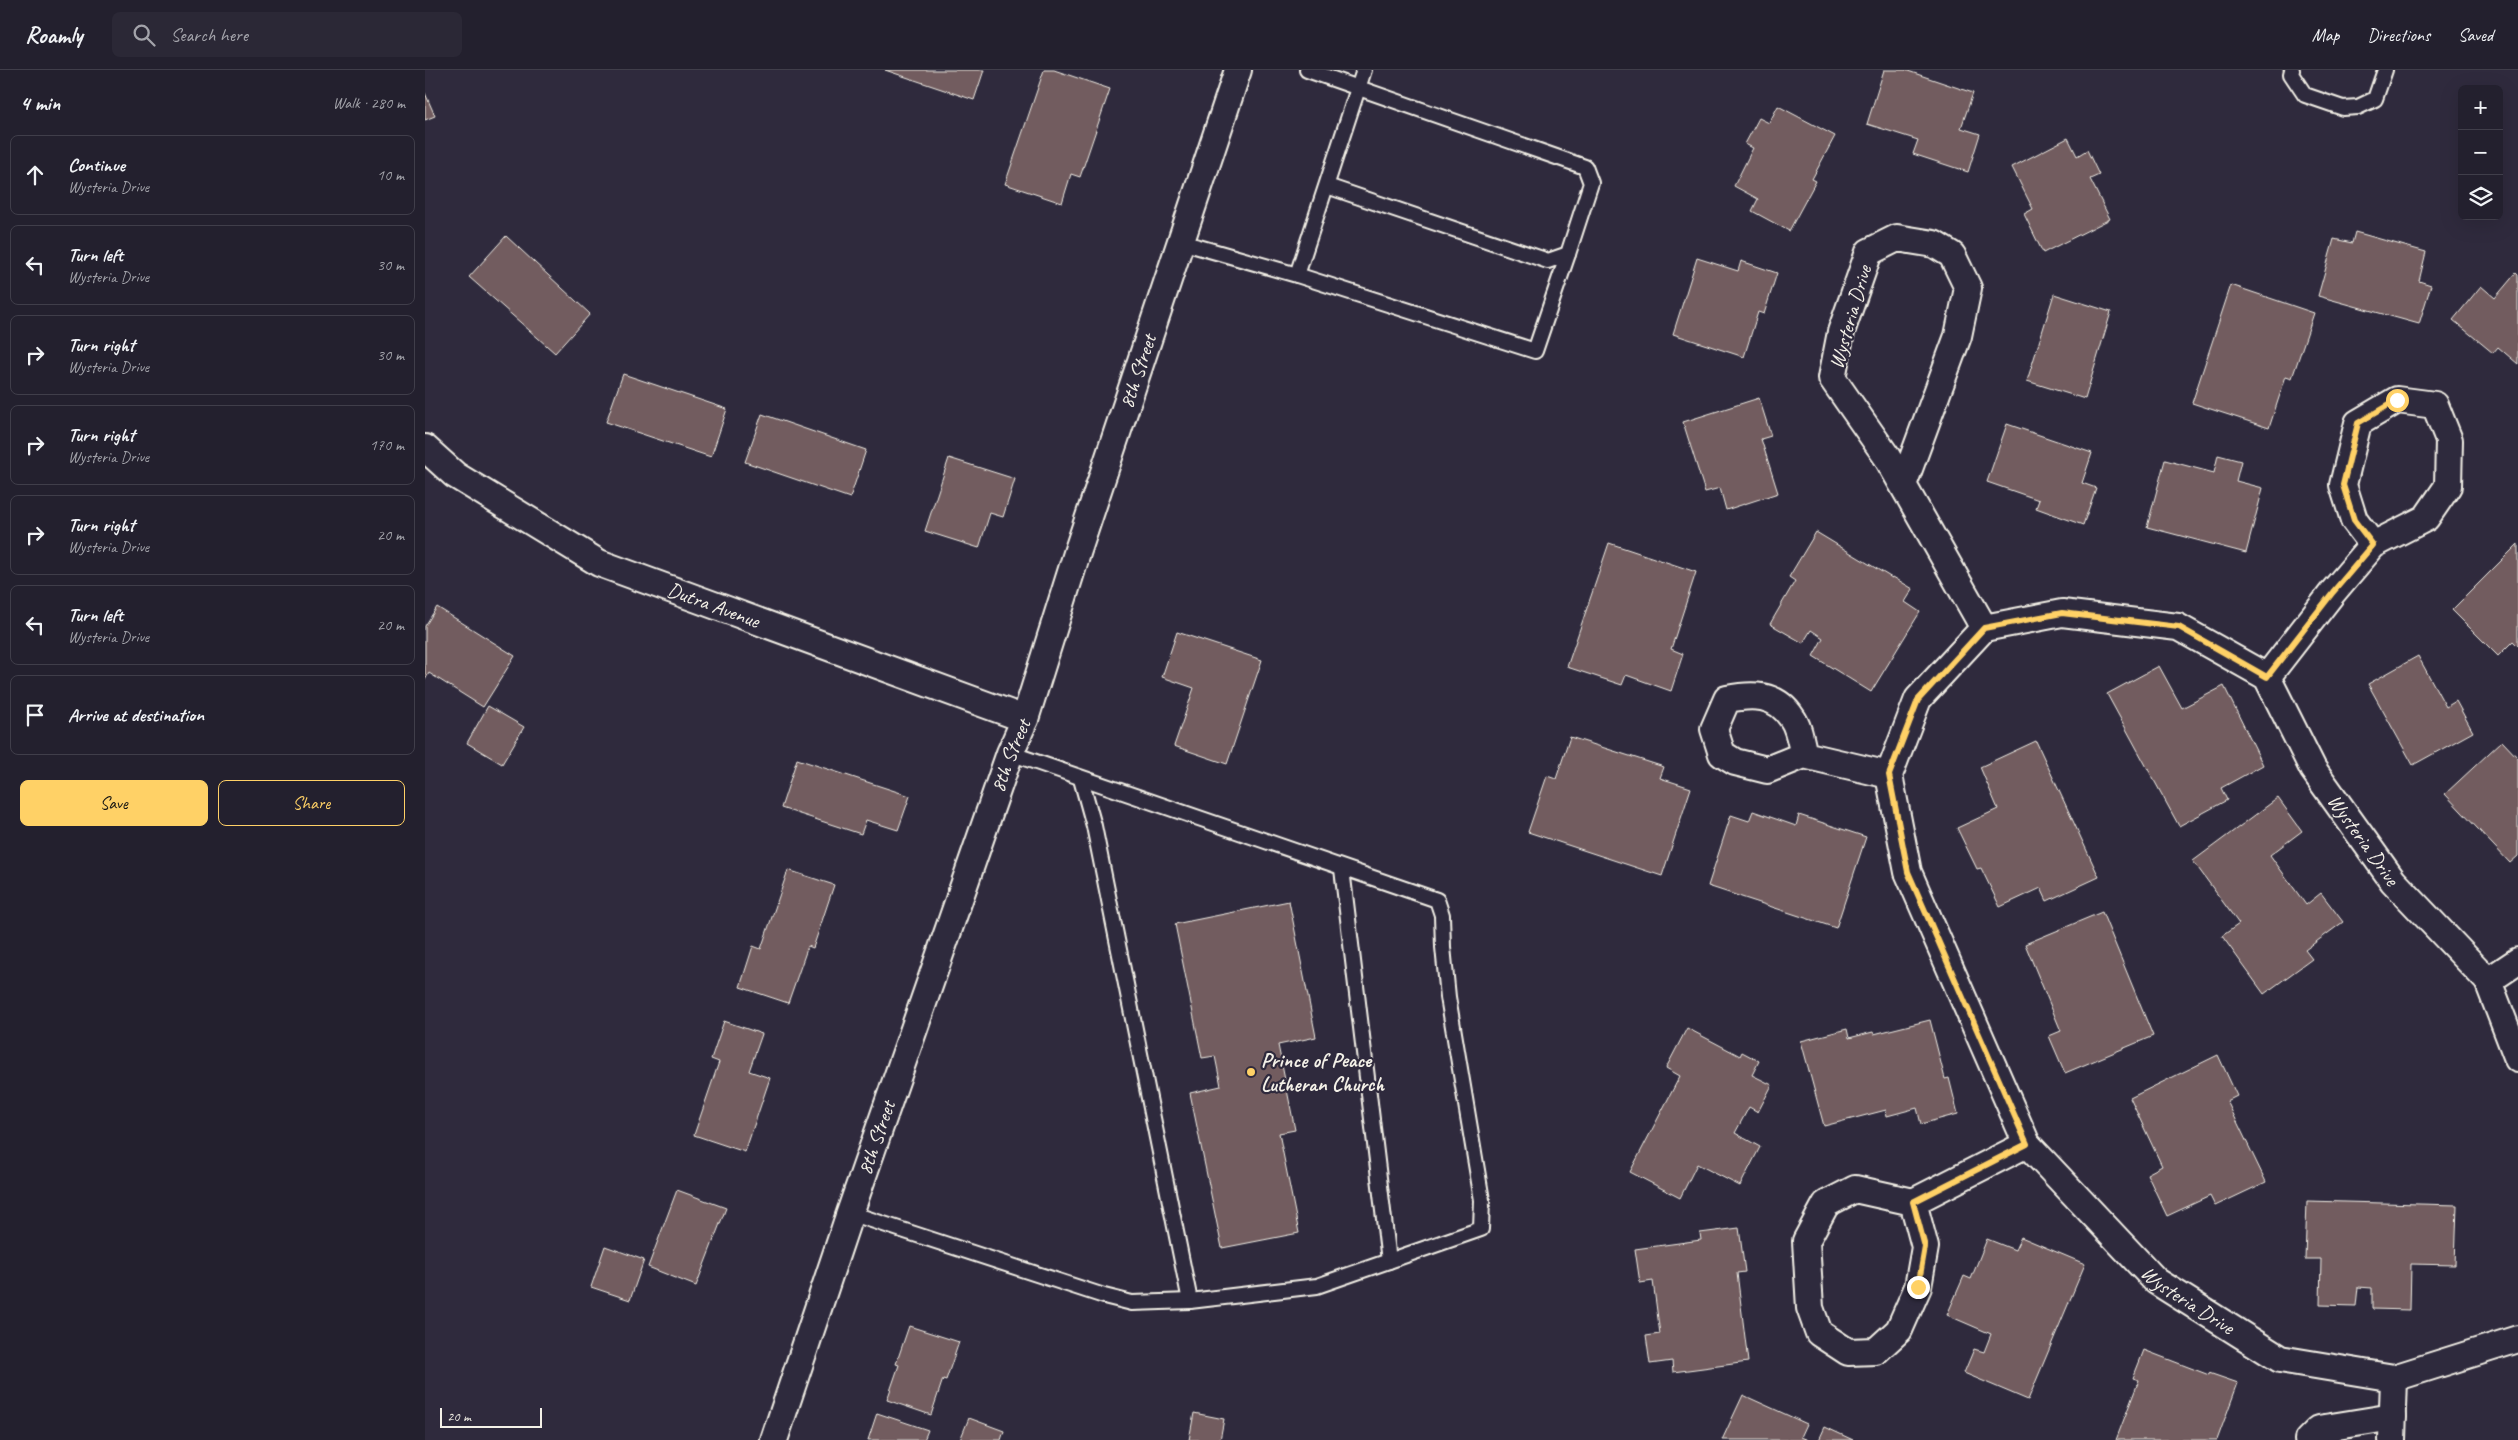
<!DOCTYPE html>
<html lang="en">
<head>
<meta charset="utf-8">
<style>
	:root { --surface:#23202e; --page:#2b2836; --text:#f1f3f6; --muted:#a3a3aa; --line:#403e4a; --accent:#ffd166 }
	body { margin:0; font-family:Caveat,sans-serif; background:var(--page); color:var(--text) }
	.controls { position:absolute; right:15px; top:15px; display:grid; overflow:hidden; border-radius:8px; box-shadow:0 5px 20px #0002 }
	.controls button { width:45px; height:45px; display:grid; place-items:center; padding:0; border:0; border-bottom:1px solid var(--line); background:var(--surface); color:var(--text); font:25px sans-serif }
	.scale { position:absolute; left:15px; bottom:12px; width:102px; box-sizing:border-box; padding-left:5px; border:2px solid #f4f1e8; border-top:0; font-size:14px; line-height:18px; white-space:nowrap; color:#f4f1e8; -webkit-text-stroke:4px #2f2a3d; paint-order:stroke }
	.stop { position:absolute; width:15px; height:15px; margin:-11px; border:4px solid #ffd166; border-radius:50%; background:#fff }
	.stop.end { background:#ffd166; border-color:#fff; box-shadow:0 1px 5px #0008 }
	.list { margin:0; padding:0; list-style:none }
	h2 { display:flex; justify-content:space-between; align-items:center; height:65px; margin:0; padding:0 20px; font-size:21px }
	h2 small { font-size:16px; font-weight:400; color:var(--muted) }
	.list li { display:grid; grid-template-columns:32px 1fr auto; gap:15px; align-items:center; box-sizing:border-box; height:80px; margin:0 10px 10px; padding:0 10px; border:1px solid var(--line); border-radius:8px }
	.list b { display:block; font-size:19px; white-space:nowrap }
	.list p { margin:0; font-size:16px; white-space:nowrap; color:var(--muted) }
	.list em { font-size:16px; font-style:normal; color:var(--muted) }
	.actions { display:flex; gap:10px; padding:15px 20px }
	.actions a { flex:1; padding:11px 0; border:1px solid var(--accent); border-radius:8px; text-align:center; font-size:18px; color:var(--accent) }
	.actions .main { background:var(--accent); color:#111 }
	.icon { flex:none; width:28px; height:28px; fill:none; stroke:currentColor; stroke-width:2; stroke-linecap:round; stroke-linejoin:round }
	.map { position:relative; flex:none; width:2093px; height:1370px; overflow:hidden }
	header { display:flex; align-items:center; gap:30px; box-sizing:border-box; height:70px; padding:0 25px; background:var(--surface); border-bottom:1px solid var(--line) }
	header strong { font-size:24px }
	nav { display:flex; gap:28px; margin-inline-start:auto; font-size:18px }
	.search { width:350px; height:45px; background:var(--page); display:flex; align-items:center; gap:12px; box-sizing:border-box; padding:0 18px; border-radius:8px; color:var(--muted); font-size:19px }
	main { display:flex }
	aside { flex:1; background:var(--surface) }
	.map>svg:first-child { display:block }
	.building { fill:#725c5f; stroke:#f4f1e8 }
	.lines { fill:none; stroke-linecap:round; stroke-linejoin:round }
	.lane-casing { stroke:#f4f1e8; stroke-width:18 }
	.street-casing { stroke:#f4f1e8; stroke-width:30 }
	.lane { stroke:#2f2a3d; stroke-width:14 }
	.street { stroke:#2f2a3d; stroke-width:26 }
	.route { stroke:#ffd166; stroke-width:6 }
	.poi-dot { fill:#ffd166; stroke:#2f2a3d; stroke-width:2 }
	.labels { text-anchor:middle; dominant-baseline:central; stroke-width:4.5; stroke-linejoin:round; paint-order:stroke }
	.street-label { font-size:21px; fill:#f4f1e8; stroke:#2f2a3d }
	.poi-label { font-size:21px; font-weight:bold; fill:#f4f1e8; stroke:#2f2a3d; text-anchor:start }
</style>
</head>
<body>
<header>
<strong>Roamly</strong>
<div class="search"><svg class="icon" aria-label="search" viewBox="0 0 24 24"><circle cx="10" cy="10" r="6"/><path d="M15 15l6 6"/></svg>Search here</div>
<nav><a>Map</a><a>Directions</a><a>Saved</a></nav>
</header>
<main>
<aside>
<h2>4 min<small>Walk · 280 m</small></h2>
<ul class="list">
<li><svg class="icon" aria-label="ahead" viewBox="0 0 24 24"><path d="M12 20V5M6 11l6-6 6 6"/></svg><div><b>Continue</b><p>Wysteria Drive</p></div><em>10 m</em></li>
<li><svg class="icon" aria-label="left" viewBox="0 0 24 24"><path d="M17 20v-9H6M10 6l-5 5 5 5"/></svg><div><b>Turn left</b><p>Wysteria Drive</p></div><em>30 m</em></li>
<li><svg class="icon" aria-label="right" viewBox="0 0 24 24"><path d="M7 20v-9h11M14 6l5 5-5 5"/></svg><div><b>Turn right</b><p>Wysteria Drive</p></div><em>30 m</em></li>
<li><svg class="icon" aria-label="right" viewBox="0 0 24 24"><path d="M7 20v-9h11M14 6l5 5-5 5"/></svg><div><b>Turn right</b><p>Wysteria Drive</p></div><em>170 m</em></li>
<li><svg class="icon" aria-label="right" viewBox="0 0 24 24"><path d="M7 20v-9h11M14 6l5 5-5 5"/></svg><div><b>Turn right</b><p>Wysteria Drive</p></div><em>20 m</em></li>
<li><svg class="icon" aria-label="left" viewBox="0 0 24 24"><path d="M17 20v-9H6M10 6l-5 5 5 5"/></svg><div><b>Turn left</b><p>Wysteria Drive</p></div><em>20 m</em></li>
<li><svg class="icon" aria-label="arrive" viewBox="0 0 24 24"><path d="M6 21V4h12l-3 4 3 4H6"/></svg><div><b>Arrive at destination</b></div></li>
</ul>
<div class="actions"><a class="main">Save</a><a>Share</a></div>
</aside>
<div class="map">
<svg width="2093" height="1370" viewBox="0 0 2093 1370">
	<rect width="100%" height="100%" fill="#2f2a3d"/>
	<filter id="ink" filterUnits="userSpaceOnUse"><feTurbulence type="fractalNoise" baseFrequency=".02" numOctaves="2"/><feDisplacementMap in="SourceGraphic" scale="10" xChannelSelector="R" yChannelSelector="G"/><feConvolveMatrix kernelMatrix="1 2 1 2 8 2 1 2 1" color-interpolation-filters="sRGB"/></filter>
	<g filter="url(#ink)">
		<g class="building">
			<polygon points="460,0 559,0 549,30"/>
			<polygon points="619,0 629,0 685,19 655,107 646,104 637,133 580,114"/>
			<polygon points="1459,0 1480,0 1548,23 1536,58 1555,64 1543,102 1488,84 1493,70 1442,54"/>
			<polygon points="0,23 10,46 0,50"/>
			<polygon points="1353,36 1410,66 1387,109 1391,111 1364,161 1327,141 1333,129 1309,116 1328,78 1320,74 1334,48 1344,53"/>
			<polygon points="1643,68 1652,86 1662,80 1674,105 1665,109 1685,149 1618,183 1599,144 1608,139 1587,97"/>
			<polygon points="1930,162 2001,182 1994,211 2006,215 1994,254 1893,226 1909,169 1927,173"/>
			<polygon points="81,166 165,244 130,283 44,207"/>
			<polygon points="1272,188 1313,201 1316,191 1352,203 1339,244 1333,242 1319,287 1248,264"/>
			<polygon points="2091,203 2093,205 2093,294 2073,277 2068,283 2028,250 2056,216 2070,228"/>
			<polygon points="1806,215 1889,243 1867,308 1861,306 1844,358 1767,333"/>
			<polygon points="1629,224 1686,242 1660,329 1602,311"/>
			<polygon points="198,304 302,339 286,387 181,352"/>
			<polygon points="1334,328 1346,366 1336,369 1353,423 1301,440 1295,418 1280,422 1258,352"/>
			<polygon points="337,344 441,380 425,428 320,392"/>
			<polygon points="1582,354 1667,383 1657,413 1671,418 1658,455 1611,438 1614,430 1562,412"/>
			<polygon points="1793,385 1816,391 1811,411 1838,418 1821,483 1722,457 1740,390 1789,403"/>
			<polygon points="524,388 590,409 578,447 565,443 554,478 500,461"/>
			<polygon points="1391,462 1467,508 1468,507 1488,519 1480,532 1495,542 1446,622 1388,586 1398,568 1386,560 1378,573 1345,554 1370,511 1364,507"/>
			<polygon points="1184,473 1271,502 1246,579 1258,584 1246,621 1201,605 1197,615 1142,597"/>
			<polygon points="2093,474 2093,576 2088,571 2073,586 2027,540"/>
			<polygon points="12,537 90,586 58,637 4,603 0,610 0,556"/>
			<polygon points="752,562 837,590 802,694 749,676 769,618 737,607"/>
			<polygon points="1993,586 2021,637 2031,631 2048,662 1988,695 1943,614"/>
			<polygon points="1734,596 1757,638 1799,616 1838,695 1796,718 1802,730 1754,756 1682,624"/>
			<polygon points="63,636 99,657 77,694 42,673"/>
			<polygon points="1145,667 1239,697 1235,708 1266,718 1237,806 1103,762 1122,706 1131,709"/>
			<polygon points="1611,671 1674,807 1622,831 1616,818 1575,837 1556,798 1552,799 1532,758 1573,739 1555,697"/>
			<polygon points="2077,671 2093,688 2093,786 2085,793 2020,724"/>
			<polygon points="372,689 485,726 473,760 441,750 436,764 356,738"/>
			<polygon points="1853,728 1877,761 1845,785 1881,835 1896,823 1918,852 1880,880 1887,889 1839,924 1797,866 1814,854 1768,791"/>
			<polygon points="1328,741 1371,756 1374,745 1441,767 1411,858 1283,816 1306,745 1324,751"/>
			<polygon points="363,800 409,815 388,878 383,876 363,933 315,917 328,876 336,879"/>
			<polygon points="864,831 891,967 853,975 870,1060 854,1063 874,1163 797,1178 765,1023 796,1016 790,986 777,988 750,854"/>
			<polygon points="1677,842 1728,966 1640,1003 1624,966 1636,961 1600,874"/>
			<polygon points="1505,950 1520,1009 1524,1008 1533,1044 1496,1054 1492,1038 1462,1046 1461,1040 1399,1056 1376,971 1422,959 1424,968 1448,962 1449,964"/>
			<polygon points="299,951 337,964 324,1001 345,1008 320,1082 269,1065 294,992 286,989"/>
			<polygon points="1262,958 1315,986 1317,982 1334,991 1327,1005 1347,1015 1333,1042 1324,1037 1310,1063 1335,1077 1315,1116 1272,1094 1255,1128 1205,1102 1255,1006 1241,998"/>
			<polygon points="1793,985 1812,1026 1802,1031 1841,1112 1790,1136 1785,1126 1742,1146 1722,1104 1737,1096 1705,1028"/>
			<polygon points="252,1120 301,1138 271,1216 223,1197"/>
			<polygon points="1882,1131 2032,1135 2030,1195 1986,1194 1985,1240 1947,1239 1947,1218 1933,1217 1931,1236 1895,1235 1896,1189 1880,1189"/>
			<polygon points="1314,1158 1320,1202 1312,1203 1323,1292 1248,1302 1247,1291 1225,1294 1221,1266 1235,1264 1228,1211 1215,1213 1210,1179 1276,1170 1275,1163"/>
			<polygon points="1596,1167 1660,1194 1603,1330 1539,1303 1549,1279 1559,1282 1566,1264 1522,1245 1539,1206 1546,1209 1562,1169 1590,1180"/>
			<polygon points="180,1176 219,1190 205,1230 166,1217"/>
			<polygon points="484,1256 534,1272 521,1310 518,1309 506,1345 462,1330 474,1295 471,1294"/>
			<polygon points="1719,1280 1784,1305 1784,1303 1813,1313 1792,1370 1691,1370 1714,1310 1708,1308"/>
			<polygon points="1318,1325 1382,1354 1376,1367 1383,1370 1297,1370"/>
			<polygon points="452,1343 503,1360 499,1370 443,1370"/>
			<polygon points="769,1343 799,1349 795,1370 764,1370"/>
			<polygon points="544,1348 579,1361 576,1370 535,1370"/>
			<polygon points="1400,1357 1428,1370 1394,1370"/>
		</g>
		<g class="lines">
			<defs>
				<g id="lane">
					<polyline points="882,0 1160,97 1166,113 1143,184 1123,191 902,116"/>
					<polyline points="1867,0 1866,4 1880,25 1918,38 1933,37 1950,29 1960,0"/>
					<polyline points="756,172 872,205 939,0"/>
					<polyline points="872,205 1110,281 1143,184"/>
					<polyline points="656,709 669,756 765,1231"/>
					<polyline points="917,799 964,1191"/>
					<polyline points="425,1143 679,1226 707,1233 765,1231 892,1216 1056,1159 1057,1130 1023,927 1018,877 1017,845 1012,830 585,683"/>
				</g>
				<g id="street">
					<path id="s1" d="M0 378 30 405 174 493 600 649"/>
					<path id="s2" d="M1478 415 1533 266 1543 218 1527 185 1509 174 1472 168 1444 182 1416 262 1407 308 1462 387 1559 558 1493 629 1464 705 1483 802 1602 1074 1731 1211 1855 1289 1969 1308 2093 1269"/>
					<path id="s3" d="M1559 558 1637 543 1753 557 1842 607 1888 699 1968 811 2063 911 2093 989"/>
					<polyline points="1842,607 1908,522 1948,475 2001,448 2023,416 2024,370 2010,335 1972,330 1933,353 1918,415 1929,450 1948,475"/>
					<path d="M1379 685 1342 700 1310 692 1297 684 1289 659 1302 629C1327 624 1351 623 1367 648 1374 657 1376 674 1379 685L1464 705"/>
					<polyline points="2063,911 2093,891"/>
					<polyline points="1488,1132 1430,1119 1401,1134 1381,1171 1385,1238 1394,1263 1423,1282 1451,1281 1474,1260 1493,1217 1500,1177 1488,1132 1602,1074"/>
					<path id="s4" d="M349 1370 425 1143 585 683 600 649 653 480 813 0"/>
					<polyline points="1883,1370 1894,1359 1968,1347"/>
					<polyline points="1967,1370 1969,1308"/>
				</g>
			</defs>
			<use href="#lane" class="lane-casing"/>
			<use href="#street" class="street-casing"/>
			<use href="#lane" class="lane"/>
			<use href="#street" class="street"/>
		</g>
	</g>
	<g class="lines" filter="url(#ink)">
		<polyline class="route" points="1493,1217 1500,1177 1488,1132 1602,1074 1483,802 1464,705 1493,630 1559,558 1637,543 1754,557 1842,607 1908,522 1948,475 1929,450 1918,415 1933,353 1972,330"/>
	</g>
	<circle class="poi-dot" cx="826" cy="1002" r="5"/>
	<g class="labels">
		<g class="street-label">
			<text transform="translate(1425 247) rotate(-74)">Wysteria Drive</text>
			<text stroke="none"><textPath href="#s4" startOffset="1129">8th Street</textPath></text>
			<text stroke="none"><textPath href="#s1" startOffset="331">Dutra Avenue</textPath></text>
			<text stroke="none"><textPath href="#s4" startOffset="724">8th Street</textPath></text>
			<text stroke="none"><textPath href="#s3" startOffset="488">Wysteria Drive</textPath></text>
			<text stroke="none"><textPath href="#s4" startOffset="319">8th Street</textPath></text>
			<text stroke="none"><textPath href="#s2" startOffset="1558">Wysteria Drive</textPath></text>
		</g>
		<g class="poi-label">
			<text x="836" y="990">Prince of Peace<tspan x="836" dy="24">Lutheran Church</tspan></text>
		</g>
	</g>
</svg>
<div class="controls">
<button>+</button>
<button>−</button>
<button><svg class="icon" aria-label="layers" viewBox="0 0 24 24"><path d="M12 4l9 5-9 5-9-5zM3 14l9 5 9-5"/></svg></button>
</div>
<div class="scale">20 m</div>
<div class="stop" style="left:1972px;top:330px"></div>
<div class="stop end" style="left:1493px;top:1217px"></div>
</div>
</main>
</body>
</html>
